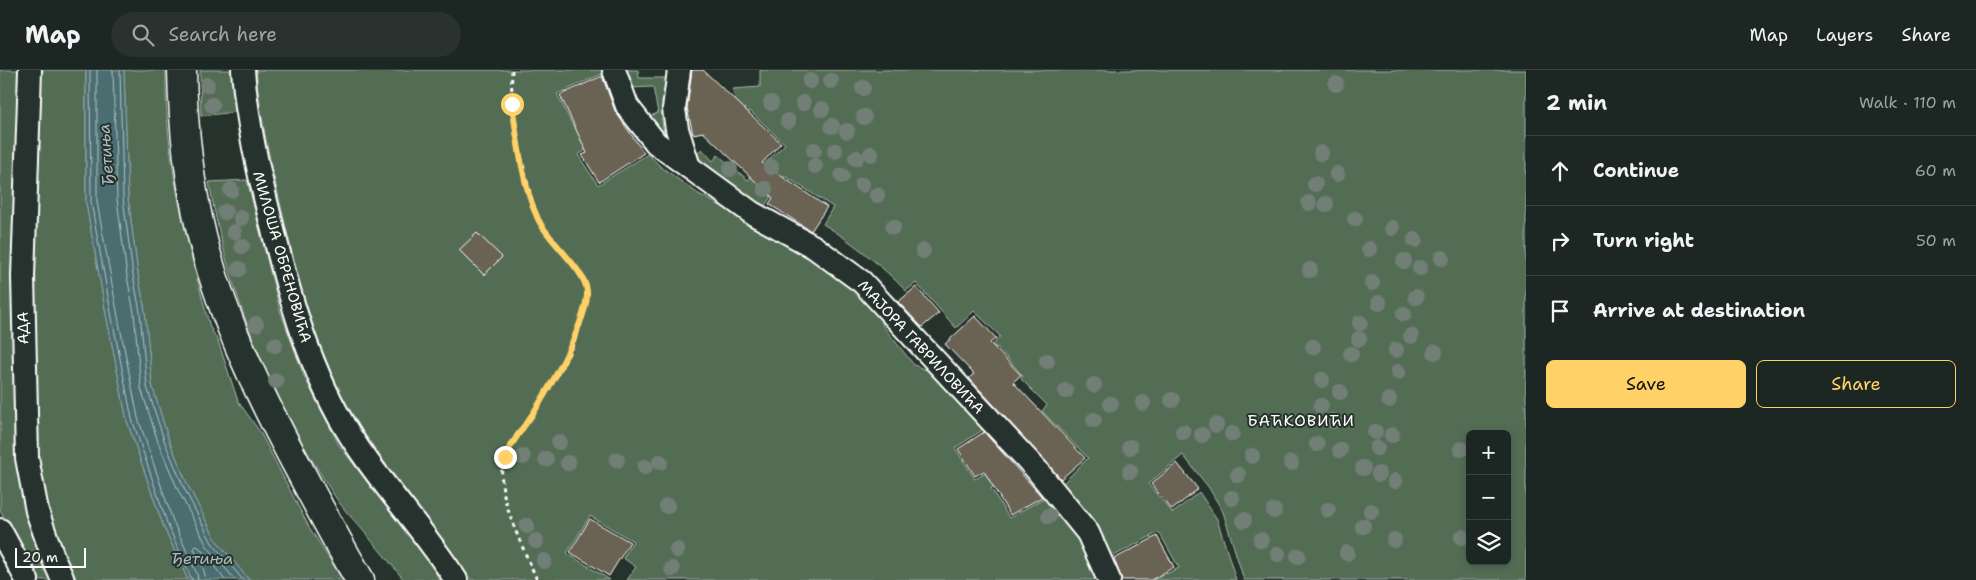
<!DOCTYPE html>
<html lang="en">
<head>
<meta charset="utf-8">
<style>
	:root { --surface:#1c2622; --page:#29322f; --text:#f1f3f6; --muted:#a0a5a5; --line:#3a4340; --accent:#ffd166 }
	body { margin:0; font-family:"Shantell Sans",sans-serif; background:var(--page); color:var(--text) }
	.controls { position:absolute; right:15px; bottom:15px; display:grid; overflow:hidden; border-radius:8px; box-shadow:0 2px 8px #0003 }
	.controls button { width:45px; height:45px; display:grid; place-items:center; padding:0; border:0; border-bottom:1px solid var(--line); background:var(--surface); color:var(--text); font:25px sans-serif }
	.scale { position:absolute; left:15px; bottom:12px; width:71px; box-sizing:border-box; padding-left:5px; border:2px solid #fff; border-top:0; font-size:14px; line-height:18px; white-space:nowrap; color:#fff; -webkit-text-stroke:4px #26332d; paint-order:stroke }
	.stop { position:absolute; width:15px; height:15px; margin:-11px; border:4px solid #ffd166; border-radius:50%; background:#fff }
	.stop.end { background:#ffd166; border-color:#fff; box-shadow:0 1px 5px #0008 }
	.list { margin:0; padding:0; list-style:none }
	h2 { display:flex; justify-content:space-between; align-items:center; height:65px; margin:0; padding:0 20px; font-size:21px }
	h2 small { font-size:16px; font-weight:400; color:var(--muted) }
	.list li { display:grid; grid-template-columns:32px 1fr auto; gap:15px; align-items:center; box-sizing:border-box; height:70px; padding:0 20px; border-top:1px solid var(--line) }
	.list b { display:block; font-size:19px; white-space:nowrap }
	.list em { font-size:16px; font-style:normal; color:var(--muted) }
	.actions { display:flex; gap:10px; padding:15px 20px }
	.actions a { flex:1; padding:11px 0; border:1px solid var(--accent); border-radius:8px; text-align:center; font-size:18px; color:var(--accent) }
	.actions .main { background:var(--accent); color:#111 }
	.icon { flex:none; width:28px; height:28px; fill:none; stroke:currentColor; stroke-width:2; stroke-linecap:round; stroke-linejoin:round }
	.map { position:relative; flex:none; width:1526px; height:510px; overflow:hidden }
	header { display:flex; align-items:center; gap:30px; box-sizing:border-box; height:70px; padding:0 25px; background:var(--surface); border-bottom:1px solid var(--line) }
	header strong { font-size:24px }
	nav { display:flex; gap:28px; margin-inline-start:auto; font-size:18px }
	.search { width:350px; height:45px; background:var(--page); display:flex; align-items:center; gap:12px; box-sizing:border-box; padding:0 18px; border-radius:28px; color:var(--muted); font-size:19px }
	main { display:flex }
	aside { flex:1; background:var(--surface) }
	.map>svg:first-child { display:block }
	.green { fill:#526d54; stroke:#a8b6aa; fill-rule:evenodd }
	.water { fill:#4a6d70; stroke:#92a7a9 }
	.lines { fill:none; stroke-linecap:round; stroke-linejoin:round }
	.shore { stroke:#b7c5c6; stroke-width:1 }
	.building { fill:#6a6252; stroke:#fff }
	.minor-casing { stroke:#fff; stroke-width:26 }
	.major-casing { stroke:#fff; stroke-width:31 }
	.path { stroke:#fff; stroke-width:3; stroke-dasharray:4 4; stroke-linecap:butt }
	.minor { stroke:#26332d; stroke-width:22 }
	.major { stroke:#26332d; stroke-width:28 }
	.tree { fill:#727f76 }
	.route { stroke:#ffd166; stroke-width:6 }
	.labels { text-anchor:middle; dominant-baseline:central; stroke-width:4; stroke-linejoin:round; paint-order:stroke }
	.street-label { font-size:15px; fill:#fff; stroke:#26332d }
	.water-label { font-size:16px; font-style:italic; fill:#aebdbf; stroke:#26332d }
	.neighbourhood-label { font-size:16px; letter-spacing:1px; fill:#fff; stroke:#26332d }
</style>
</head>
<body>
<header>
<strong>Map</strong>
<div class="search"><svg class="icon" aria-label="search" viewBox="0 0 24 24"><circle cx="10" cy="10" r="6"/><path d="M15 15l6 6"/></svg>Search here</div>
<nav><a>Map</a><a>Layers</a><a>Share</a></nav>
</header>
<main>
<div class="map">
<svg width="1526" height="510" viewBox="0 0 1526 510">
	<rect width="100%" height="100%" fill="#26332d"/>
	<filter id="ink" filterUnits="userSpaceOnUse"><feTurbulence type="fractalNoise" baseFrequency=".02" numOctaves="2"/><feDisplacementMap in="SourceGraphic" scale="10" xChannelSelector="R" yChannelSelector="G"/><feConvolveMatrix kernelMatrix="1 2 1 2 8 2 1 2 1" color-interpolation-filters="sRGB"/></filter>
	<g filter="url(#ink)">
		<g class="green">
			<polygon points="0,0 19,0 12,205 15,387 26,443 52,510 37,510 0,440"/>
			<polygon points="41,0 86,0 86,133 107,249 127,351 163,455 188,510 74,510 61,483 49,447 37,378 34,207"/>
			<path d="M124 0H166C164 90 187 171 210 257L218 271 238 331 260 362 309 457 343 510H249L216 470 188 416 168 368 152 315 145 241 138 204 128 128Z"/>
			<polygon points="200,0 231,0 235,42 201,46"/>
			<path d="M256 0H603L604 3 557 24 573 56 597 46 609 65 578 85 598 115 648 84 660 96 697 123 802 181 857 220 881 244 883 256 914 295 929 301 984 359 955 378 975 409 992 400 999 412 991 418 1009 448 1049 425 1078 463 1101 510H627L636 497 623 488 633 471 590 446 567 483 610 510H471C438 458 396 412 362 360 321 296 301 222 284 149 272 99 260 51 256 0Z"/>
			<path d="M623 0H638L639 8H670C663 28 658 45 665 65L663 69 642 49 658 43 653 17 628 18Z"/>
			<path d="M760 0H1526V510H1244L1223 442 1209 418 1183 385 1148 414 1173 443 1199 422 1217 449 1236 510H1152L1179 498 1159 462 1112 487 1063 413 1088 388 1042 341 1047 335 1021 309 1023 306 998 278 992 276 1000 266 974 241 956 258 916 213 906 221C881 195 854 173 823 154L833 137 785 106 764 137 690 87 702 79 713 91 718 85 748 110 785 74 750 41 739 51 733 19 760 17ZM1470 364H1507V491H1470Z"/>
			<path d="M247 110 280 240 304 306 339 375 430 494 440 510H404C390 492 375 475 360 457 352 448 343 439 336 428 273 334 228 224 209 112Z"/>
		</g>
		<polygon class="water" points="86,0 124,0 128,128 138,204 145,241 152,315 168,368 188,416 216,470 249,510 188,510 163,455 127,351 107,249 86,133"/>
		<g class="lines">
			<g class="shore">
				<polyline points="90,0 91,132 112,248 132,349 167,453 192,510"/>
				<polyline points="97,0 97,132 118,247 138,348 173,451 197,504 198,510"/>
				<polyline points="113,0 117,129 127,206 134,243 141,318 158,372 178,420 207,476 235,510"/>
				<polyline points="120,0 123,128 133,205 140,242 147,317 164,370 184,418 212,473 243,510"/>
				<polyline points="206,510 204,501 194,479 196,476 199,477 225,510"/>
			</g>
		</g>
		<g class="building">
			<polygon points="692,0 703,0 781,73 762,93 827,137 811,161 769,134 773,128 703,62 693,64 687,38"/>
			<polygon points="602,6 615,41 644,83 599,112 582,85 587,83 560,25"/>
			<polygon points="477,163 502,187 484,205 459,180"/>
			<polygon points="916,217 939,243 922,257 898,232"/>
			<polygon points="975,246 996,268 990,273 1021,305 1013,312 1085,388 1061,409 969,308 974,304 945,274"/>
			<polygon points="984,362 1042,427 1010,445 984,401 975,406 958,379"/>
			<polygon points="1177,393 1198,419 1172,440 1151,414"/>
			<polygon points="590,449 630,472 609,506 570,482"/>
			<polygon points="1157,466 1174,497 1151,510 1122,510 1114,489"/>
		</g>
		<g class="lines">
			<defs>
				<g id="minor">
					<polyline points="30,0 23,206 27,388 37,441 54,490 63,510"/>
					<path d="M243 0C247 53 259 104 272 156 290 229 310 302 351 367 383 417 424 460 456 510"/>
					<polyline points="614,0 627,36 656,73 752,143 814,177 862,212 1036,399 1088,463 1109,510"/>
					<polyline points="679,0 674,39 677,59 689,97"/>
					<polyline points="0,460 27,510"/>
				</g>
				<path id="major" d="M182 0C183 56 189 112 202 166 222 249 261 328 301 403 320 439 339 475 360 510"/>
			</defs>
			<use href="#minor" class="minor-casing"/>
			<use href="#major" class="major-casing"/>
			<path class="path" d="M512 0C510 35 517 70 525 105 529 119 532 135 538 148 547 169 588 203 587 223 584 264 555 311 533 343 521 360 504 378 502 399 498 430 525 481 537 510"/>
			<use href="#minor" class="minor"/>
			<use href="#major" class="major"/>
		</g>
		<g class="tree">
			<circle cx="810" cy="11" r="8"/>
			<circle cx="831" cy="11" r="8"/>
			<circle cx="1336" cy="14" r="8"/>
			<circle cx="207" cy="15" r="8"/>
			<circle cx="863" cy="18" r="8"/>
			<circle cx="771" cy="33" r="8"/>
			<circle cx="803" cy="33" r="8"/>
			<circle cx="212" cy="35" r="8"/>
			<circle cx="822" cy="39" r="8"/>
			<circle cx="864" cy="47" r="8"/>
			<circle cx="788" cy="51" r="8"/>
			<circle cx="832" cy="56" r="8"/>
			<circle cx="847" cy="61" r="8"/>
			<circle cx="814" cy="80" r="8"/>
			<circle cx="835" cy="81" r="8"/>
			<circle cx="1321" cy="83" r="8"/>
			<circle cx="871" cy="84" r="8"/>
			<circle cx="856" cy="88" r="8"/>
			<circle cx="815" cy="96" r="8"/>
			<circle cx="771" cy="97" r="8"/>
			<circle cx="730" cy="99" r="8"/>
			<circle cx="1337" cy="104" r="8"/>
			<circle cx="842" cy="106" r="8"/>
			<circle cx="1315" cy="114" r="8"/>
			<circle cx="862" cy="115" r="8"/>
			<circle cx="765" cy="119" r="8"/>
			<circle cx="231" cy="120" r="8"/>
			<circle cx="877" cy="125" r="8"/>
			<circle cx="1309" cy="133" r="8"/>
			<circle cx="1326" cy="134" r="8"/>
			<circle cx="225" cy="142" r="8"/>
			<circle cx="241" cy="148" r="8"/>
			<circle cx="1355" cy="149" r="8"/>
			<circle cx="893" cy="157" r="8"/>
			<circle cx="1392" cy="158" r="8"/>
			<circle cx="234" cy="162" r="8"/>
			<circle cx="1415" cy="170" r="8"/>
			<circle cx="242" cy="176" r="8"/>
			<circle cx="1369" cy="179" r="8"/>
			<circle cx="923" cy="181" r="8"/>
			<circle cx="1442" cy="188" r="8"/>
			<circle cx="1404" cy="191" r="8"/>
			<circle cx="1420" cy="198" r="8"/>
			<circle cx="239" cy="199" r="8"/>
			<circle cx="1310" cy="200" r="8"/>
			<circle cx="1372" cy="213" r="8"/>
			<circle cx="1416" cy="227" r="8"/>
			<circle cx="1379" cy="233" r="8"/>
			<circle cx="1404" cy="244" r="8"/>
			<circle cx="1360" cy="253" r="8"/>
			<circle cx="256" cy="254" r="8"/>
			<circle cx="1411" cy="266" r="8"/>
			<circle cx="1359" cy="269" r="8"/>
			<circle cx="275" cy="275" r="8"/>
			<circle cx="1313" cy="277" r="8"/>
			<circle cx="1396" cy="280" r="8"/>
			<circle cx="1435" cy="282" r="8"/>
			<circle cx="1351" cy="284" r="8"/>
			<circle cx="1047" cy="291" r="8"/>
			<circle cx="1398" cy="302" r="8"/>
			<circle cx="1322" cy="310" r="8"/>
			<circle cx="276" cy="311" r="8"/>
			<circle cx="1094" cy="315" r="8"/>
			<circle cx="1066" cy="321" r="8"/>
			<circle cx="1340" cy="322" r="8"/>
			<circle cx="1172" cy="330" r="8"/>
			<circle cx="1389" cy="330" r="8"/>
			<circle cx="1143" cy="333" r="8"/>
			<circle cx="1111" cy="334" r="8"/>
			<circle cx="1321" cy="336" r="8"/>
			<circle cx="1094" cy="350" r="8"/>
			<circle cx="1333" cy="351" r="8"/>
			<circle cx="1216" cy="355" r="8"/>
			<circle cx="1183" cy="362" r="8"/>
			<circle cx="1375" cy="362" r="8"/>
			<circle cx="1232" cy="364" r="8"/>
			<circle cx="1202" cy="365" r="8"/>
			<circle cx="1392" cy="365" r="8"/>
			<circle cx="559" cy="372" r="8"/>
			<circle cx="1317" cy="374" r="8"/>
			<circle cx="1130" cy="377" r="8"/>
			<circle cx="1377" cy="378" r="8"/>
			<circle cx="1461" cy="379" r="8"/>
			<circle cx="1340" cy="380" r="8"/>
			<circle cx="1252" cy="386" r="8"/>
			<circle cx="523" cy="387" r="8"/>
			<circle cx="546" cy="389" r="8"/>
			<circle cx="617" cy="390" r="8"/>
			<circle cx="660" cy="392" r="8"/>
			<circle cx="568" cy="393" r="8"/>
			<circle cx="1291" cy="393" r="8"/>
			<circle cx="645" cy="397" r="8"/>
			<circle cx="1363" cy="398" r="8"/>
			<circle cx="1130" cy="401" r="8"/>
			<circle cx="1379" cy="404" r="8"/>
			<circle cx="1238" cy="405" r="8"/>
			<circle cx="1395" cy="411" r="8"/>
			<circle cx="1232" cy="428" r="8"/>
			<circle cx="667" cy="436" r="8"/>
			<circle cx="1328" cy="440" r="8"/>
			<circle cx="1274" cy="441" r="8"/>
			<circle cx="1371" cy="441" r="8"/>
			<circle cx="1049" cy="446" r="8"/>
			<circle cx="1244" cy="450" r="8"/>
			<circle cx="527" cy="456" r="8"/>
			<circle cx="1363" cy="456" r="8"/>
			<circle cx="1462" cy="467" r="8"/>
			<circle cx="1261" cy="470" r="8"/>
			<circle cx="1394" cy="470" r="8"/>
			<circle cx="536" cy="471" r="8"/>
			<circle cx="677" cy="480" r="8"/>
			<circle cx="1347" cy="483" r="8"/>
			<circle cx="1278" cy="484" r="8"/>
			<circle cx="1298" cy="486" r="8"/>
			<circle cx="544" cy="491" r="8"/>
			<circle cx="672" cy="499" r="8"/>
		</g>
	</g>
	<g class="lines" filter="url(#ink)">
		<path class="route" d="M505 387C513 370 524 357 534 342 551 315 567 288 578 258 582 247 588 233 587 221 585 199 548 171 538 149 523 117 517 69 512 34"/>
	</g>
	<g class="labels">
		<g class="street-label">
			<text transform="translate(282 187) rotate(74)">МИЛОША ОБРЕНОВИЋА</text>
			<text transform="translate(23 258) rotate(-91)">АДА</text>
			<text transform="translate(921 277) rotate(47)">МАЈОРА ГАВРИЛОВИЋА</text>
		</g>
		<g class="water-label">
			<text transform="translate(106 85) rotate(-94)">Ђетиња</text>
			<text x="202" y="488">Ђетиња</text>
		</g>
		<g class="neighbourhood-label">
			<text x="1301" y="350">БАЋКОВИЋИ</text>
		</g>
	</g>
</svg>
<div class="controls">
<button>+</button>
<button>−</button>
<button><svg class="icon" aria-label="layers" viewBox="0 0 24 24"><path d="M12 4l9 5-9 5-9-5zM3 14l9 5 9-5"/></svg></button>
</div>
<div class="scale">20 m</div>
<div class="stop" style="left:512px;top:34px"></div>
<div class="stop end" style="left:505px;top:387px"></div>
</div>
<aside>
<h2>2 min<small>Walk · 110 m</small></h2>
<ul class="list">
<li><svg class="icon" aria-label="ahead" viewBox="0 0 24 24"><path d="M12 20V5M6 11l6-6 6 6"/></svg><div><b>Continue</b></div><em>60 m</em></li>
<li><svg class="icon" aria-label="right" viewBox="0 0 24 24"><path d="M7 20v-9h11M14 6l5 5-5 5"/></svg><div><b>Turn right</b></div><em>50 m</em></li>
<li><svg class="icon" aria-label="arrive" viewBox="0 0 24 24"><path d="M6 21V4h12l-3 4 3 4H6"/></svg><div><b>Arrive at destination</b></div></li>
</ul>
<div class="actions"><a class="main">Save</a><a>Share</a></div>
</aside>
</main>
</body>
</html>
